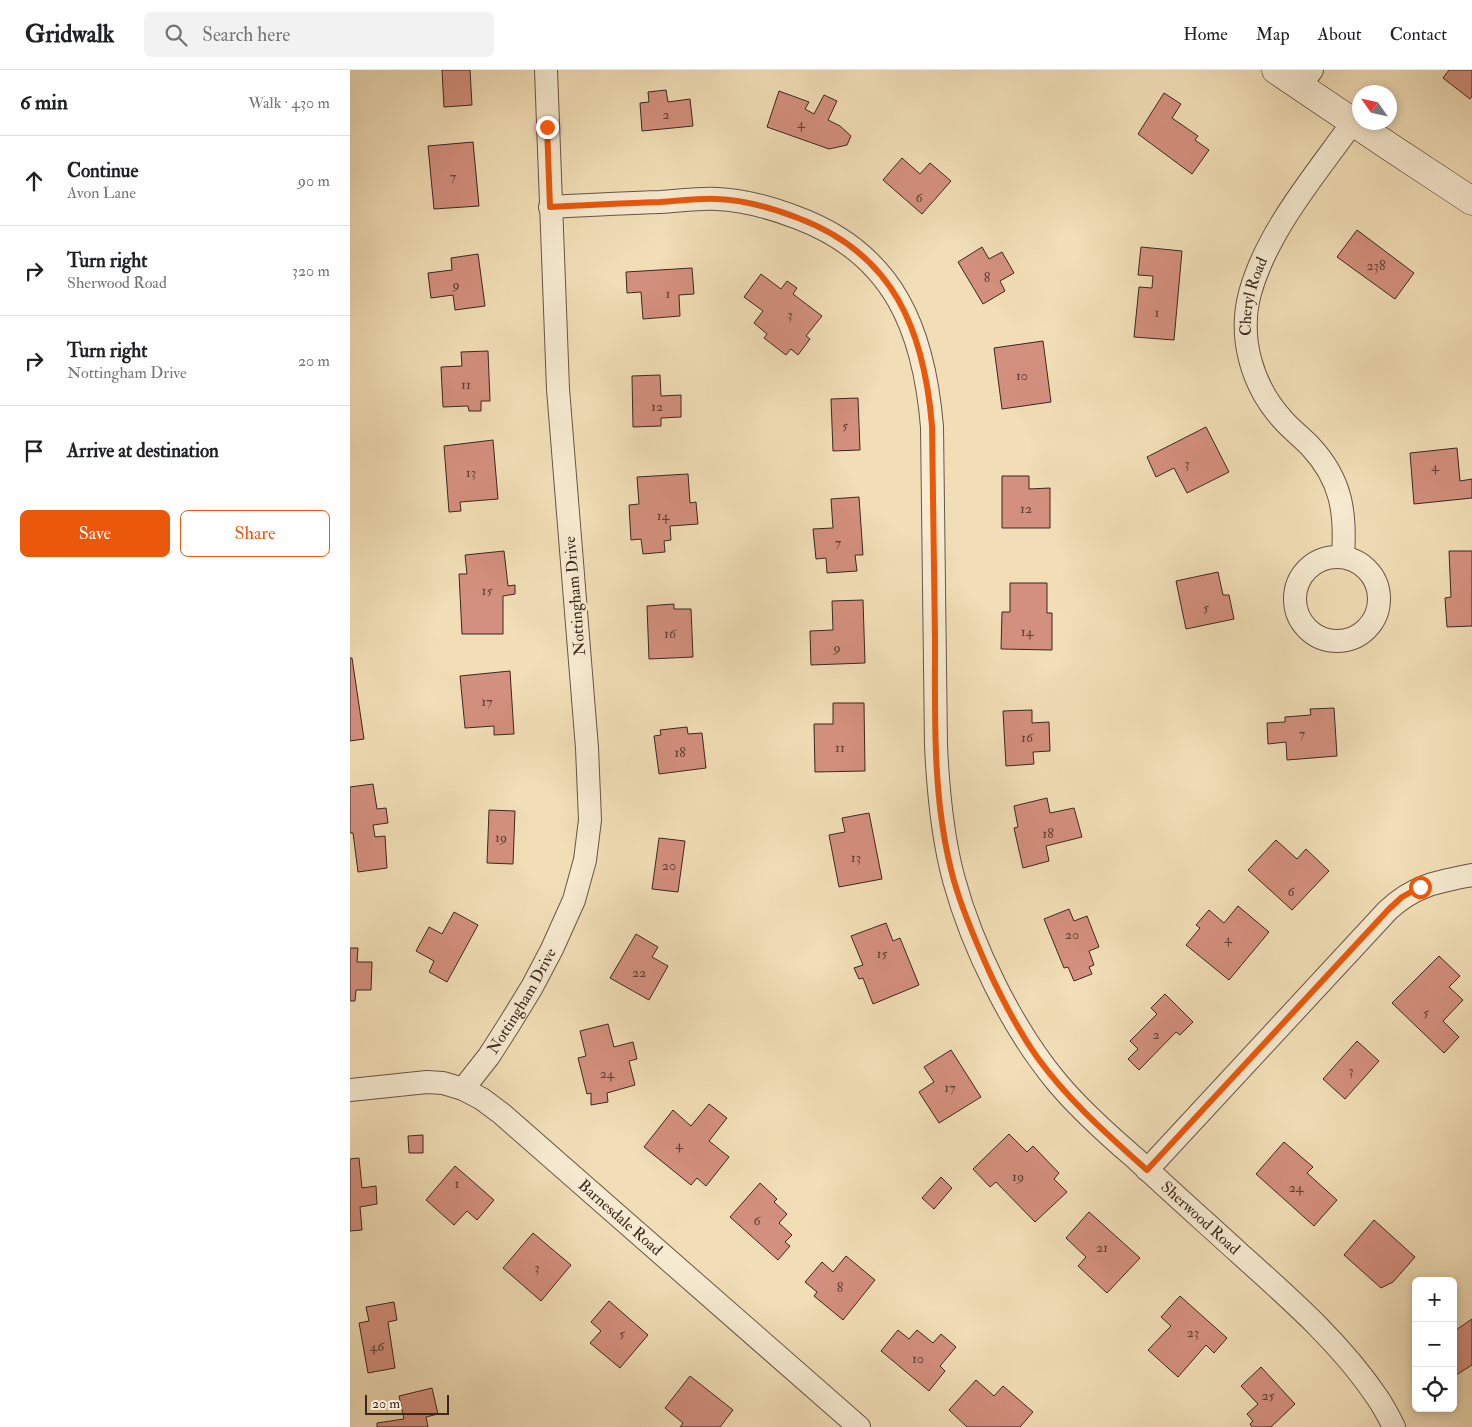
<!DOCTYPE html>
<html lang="en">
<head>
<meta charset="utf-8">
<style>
	:root { --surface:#fff; --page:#f2f2f2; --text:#202124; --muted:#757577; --line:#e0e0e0; --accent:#ea580c }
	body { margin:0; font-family:"IM FELL Double Pica",serif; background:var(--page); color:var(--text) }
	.controls { position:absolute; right:15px; bottom:15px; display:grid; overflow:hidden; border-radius:8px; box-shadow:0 2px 8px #0003 }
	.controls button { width:45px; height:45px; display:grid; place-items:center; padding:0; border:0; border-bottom:1px solid var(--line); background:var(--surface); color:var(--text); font:25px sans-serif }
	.compass { position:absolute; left:1002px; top:15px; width:45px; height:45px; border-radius:50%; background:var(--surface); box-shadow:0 2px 8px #0003; rotate:304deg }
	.scale { position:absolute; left:15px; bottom:12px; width:84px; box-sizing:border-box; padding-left:5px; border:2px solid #3b271f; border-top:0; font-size:14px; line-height:18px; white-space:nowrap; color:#3b271f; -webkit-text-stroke:4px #f6ead0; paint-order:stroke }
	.stop { position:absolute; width:15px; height:15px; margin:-11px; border:4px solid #ea580c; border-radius:50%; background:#fff }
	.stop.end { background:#ea580c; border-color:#fff; box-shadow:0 1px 5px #0008 }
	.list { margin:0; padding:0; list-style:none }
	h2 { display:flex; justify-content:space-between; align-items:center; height:65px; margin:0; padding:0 20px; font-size:21px }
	h2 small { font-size:16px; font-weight:400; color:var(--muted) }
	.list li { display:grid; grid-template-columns:32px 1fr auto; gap:15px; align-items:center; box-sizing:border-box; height:90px; padding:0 20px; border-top:1px solid var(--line) }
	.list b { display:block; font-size:19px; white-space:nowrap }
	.list p { margin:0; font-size:16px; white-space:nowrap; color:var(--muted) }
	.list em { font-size:16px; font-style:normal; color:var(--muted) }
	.actions { display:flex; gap:10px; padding:15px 20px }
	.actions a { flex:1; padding:11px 0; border:1px solid var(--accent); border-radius:8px; text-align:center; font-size:18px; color:var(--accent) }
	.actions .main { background:var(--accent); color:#fff }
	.icon { flex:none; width:28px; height:28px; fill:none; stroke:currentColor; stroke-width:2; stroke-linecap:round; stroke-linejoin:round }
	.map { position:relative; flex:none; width:1122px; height:1357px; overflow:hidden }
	header { display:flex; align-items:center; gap:30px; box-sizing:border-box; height:70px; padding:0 25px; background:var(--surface); border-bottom:1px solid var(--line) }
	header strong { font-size:24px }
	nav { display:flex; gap:28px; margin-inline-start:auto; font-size:18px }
	.search { width:350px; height:45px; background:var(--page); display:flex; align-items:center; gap:12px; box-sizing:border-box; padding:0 18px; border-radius:8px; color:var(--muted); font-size:19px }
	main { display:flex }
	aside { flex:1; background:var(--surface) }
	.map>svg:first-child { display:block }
	.building { fill:#d4907e; stroke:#3b271f }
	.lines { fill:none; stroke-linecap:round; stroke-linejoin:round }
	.street-casing { stroke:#685545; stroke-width:24 }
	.secondary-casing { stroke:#3b271f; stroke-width:29 }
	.street { stroke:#f6ead0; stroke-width:22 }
	.secondary { stroke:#f6ead0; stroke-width:28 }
	.route { stroke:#ea580c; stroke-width:6 }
	.labels { text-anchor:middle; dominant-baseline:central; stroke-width:5; stroke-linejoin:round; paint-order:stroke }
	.number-label { font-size:14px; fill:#614137 }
	.street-label { font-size:16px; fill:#3b271f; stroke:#f6ead0 }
</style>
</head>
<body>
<header>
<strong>Gridwalk</strong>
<div class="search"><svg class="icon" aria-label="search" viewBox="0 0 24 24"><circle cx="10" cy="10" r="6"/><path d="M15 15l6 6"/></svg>Search here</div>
<nav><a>Home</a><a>Map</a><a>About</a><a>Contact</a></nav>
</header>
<main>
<aside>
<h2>6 min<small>Walk · 430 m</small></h2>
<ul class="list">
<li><svg class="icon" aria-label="ahead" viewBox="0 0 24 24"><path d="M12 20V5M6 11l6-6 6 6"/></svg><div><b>Continue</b><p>Avon Lane</p></div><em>90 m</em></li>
<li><svg class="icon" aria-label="right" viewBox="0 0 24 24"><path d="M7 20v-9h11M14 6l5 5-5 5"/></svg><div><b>Turn right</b><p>Sherwood Road</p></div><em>320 m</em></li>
<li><svg class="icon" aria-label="right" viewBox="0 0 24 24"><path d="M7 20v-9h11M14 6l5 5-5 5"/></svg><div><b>Turn right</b><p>Nottingham Drive</p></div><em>20 m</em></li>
<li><svg class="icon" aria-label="arrive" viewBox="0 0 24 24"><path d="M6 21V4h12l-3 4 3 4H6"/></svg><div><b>Arrive at destination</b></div></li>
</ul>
<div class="actions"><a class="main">Save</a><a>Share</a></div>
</aside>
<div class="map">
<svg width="1122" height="1357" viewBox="0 0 1122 1357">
	<rect width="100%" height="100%" fill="#f1deb6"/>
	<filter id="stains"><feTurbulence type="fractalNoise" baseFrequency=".004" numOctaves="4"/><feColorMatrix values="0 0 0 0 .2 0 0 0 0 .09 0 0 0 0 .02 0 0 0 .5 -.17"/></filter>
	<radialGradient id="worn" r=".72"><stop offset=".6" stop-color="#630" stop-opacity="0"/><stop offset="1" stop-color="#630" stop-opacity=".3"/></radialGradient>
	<g class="building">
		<polygon points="92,0 120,0 122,35 94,37"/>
		<polygon points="1099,0 1122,0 1122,26 1120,29 1093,8"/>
		<polygon points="316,20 318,32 340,29 343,56 292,61 290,33 299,32 298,22"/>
		<polygon points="429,21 459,32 455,39 464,44 474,25 487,31 478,50 490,56 501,66 497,75 479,79 417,57"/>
		<polygon points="814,23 831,34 822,48 848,66 845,70 859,80 842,104 788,64"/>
		<polygon points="123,72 129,136 84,139 78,76"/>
		<polygon points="552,88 570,104 580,93 601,111 572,144 533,110"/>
		<polygon points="1007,160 1064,203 1045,229 987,187"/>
		<polygon points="632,177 639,189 652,182 664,203 650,211 655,221 633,234 608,192"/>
		<polygon points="791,177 832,181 824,270 784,267 789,217 802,218 803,206 788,205"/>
		<polygon points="128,184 135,236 105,240 103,225 81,228 78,203 102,200 101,188"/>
		<polygon points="342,198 344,224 329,225 330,246 293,249 291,222 277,223 276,202"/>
		<polygon points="411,204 431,219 437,211 447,218 443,224 472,246 456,266 460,269 448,285 441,279 436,285 414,268 417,264 404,253 413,241 394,227"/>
		<polygon points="693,271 701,332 652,339 644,278"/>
		<polygon points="138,281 140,331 131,331 131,341 119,341 118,336 93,337 91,297 112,296 111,282"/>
		<polygon points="310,305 311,326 331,325 331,347 311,348 311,356 283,357 282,306"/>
		<polygon points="508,328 510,380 483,381 481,329"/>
		<polygon points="856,357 879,402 837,423 824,398 806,407 797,387"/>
		<polygon points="143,370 148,429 110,432 111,441 99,442 94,376"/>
		<polygon points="1107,378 1110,411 1122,409 1122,428 1064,434 1060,383"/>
		<polygon points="338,404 340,433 346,432 348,454 320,456 321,470 314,471 315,482 293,484 291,469 281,470 279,435 289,434 287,407"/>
		<polygon points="652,406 679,406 679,419 700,418 700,458 652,458"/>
		<polygon points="509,427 513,485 505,485 507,501 477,503 476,488 466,489 463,459 483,458 481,429"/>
		<polygon points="154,481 158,516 165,515 165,524 153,526 153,564 112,564 109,504 117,504 115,485"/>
		<polygon points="1099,481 1122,481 1122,556 1097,557 1095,528 1101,527"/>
		<polygon points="868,502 873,525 879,525 884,549 836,559 826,511"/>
		<polygon points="660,513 697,513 697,543 702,543 702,580 651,579 652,542 660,542"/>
		<polygon points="513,530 515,593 461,595 460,561 483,560 482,531"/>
		<polygon points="324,534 324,539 341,539 343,587 299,589 297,536"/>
		<polygon points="0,588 2,588 14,669 0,671"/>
		<polygon points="160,601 164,664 144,665 144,656 115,658 110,606"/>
		<polygon points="483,633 514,633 515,701 465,702 464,654 483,654"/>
		<polygon points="984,638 987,686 937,690 936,672 918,674 917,653 935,652 935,647 961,645 960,639"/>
		<polygon points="682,640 682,653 699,652 700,681 683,682 684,694 656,696 653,641"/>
		<polygon points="337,657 338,664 352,663 356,698 309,704 304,666 311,665 310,660"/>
		<polygon points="23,714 27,739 36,738 38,753 23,755 25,767 35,766 37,798 8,802 3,763 0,763 0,717"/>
		<polygon points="697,728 700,743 724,738 732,767 696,776 699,791 673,798 664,758 668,757 664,736"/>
		<polygon points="139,740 165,741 163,794 137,793"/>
		<polygon points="519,743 532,809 489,817 479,765 495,762 492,748"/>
		<polygon points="309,768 335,771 328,822 302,819"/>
		<polygon points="926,770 947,789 956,779 979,801 942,840 898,800"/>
		<polygon points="888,836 919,862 879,910 836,875 850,858 846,855 859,840 874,853"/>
		<polygon points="719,839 724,851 737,846 749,877 739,881 744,895 739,897 742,904 724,911 718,897 714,898 694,849"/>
		<polygon points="104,842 128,855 97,912 79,902 84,891 66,881 79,857 92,864"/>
		<polygon points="536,853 543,871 550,868 569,915 523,934 513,908 509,909 504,898 513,895 501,866"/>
		<polygon points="286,864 308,877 302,887 318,896 299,930 260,908"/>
		<polygon points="0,878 8,878 7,892 22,892 21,920 6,920 5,931 0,931"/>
		<polygon points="1089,886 1110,906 1099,917 1113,930 1093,951 1109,967 1094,983 1042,933"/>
		<polygon points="815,924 843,952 830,965 826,962 789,1000 778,989 788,979 780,971 807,944 801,938"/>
		<polygon points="258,954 264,977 283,972 287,989 279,991 285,1015 257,1023 258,1032 241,1035 241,1023 237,1024 228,988 236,986 230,961"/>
		<polygon points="1007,971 1029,991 995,1029 973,1009"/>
		<polygon points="601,980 631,1027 589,1053 569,1022 584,1012 574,997"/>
		<polygon points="359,1034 377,1048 359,1071 379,1087 356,1116 347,1108 341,1115 294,1077 323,1040 341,1056"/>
		<polygon points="659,1064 677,1082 683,1076 709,1103 704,1109 717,1122 685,1152 646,1112 640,1117 623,1099"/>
		<polygon points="73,1065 73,1083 59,1083 58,1066"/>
		<polygon points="934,1072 963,1097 957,1103 987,1130 964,1156 906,1104"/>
		<polygon points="9,1088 12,1118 26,1116 27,1134 10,1137 12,1160 0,1161 0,1089"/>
		<polygon points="105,1096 144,1130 127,1150 117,1141 104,1155 76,1130"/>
		<polygon points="591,1107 602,1118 584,1139 572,1128"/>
		<polygon points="410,1113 427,1129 424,1132 437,1144 429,1153 442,1165 435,1172 440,1176 428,1190 380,1147"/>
		<polygon points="739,1142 790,1188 757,1223 728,1196 736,1187 716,1168"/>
		<polygon points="1024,1150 1065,1187 1043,1212 1031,1218 994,1185"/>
		<polygon points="183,1163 221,1195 191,1231 153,1198"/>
		<polygon points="496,1186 525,1210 493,1250 464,1226 467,1222 455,1212 472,1192 483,1202"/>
		<polygon points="830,1226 877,1268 864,1283 856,1275 828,1307 798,1280 821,1256 811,1247"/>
		<polygon points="259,1231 298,1265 270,1298 240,1273 251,1261 241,1252"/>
		<polygon points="44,1232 47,1250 38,1252 45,1298 18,1303 9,1253 19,1251 16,1237"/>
		<polygon points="1122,1249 1122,1295 1103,1307 1103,1262"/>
		<polygon points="548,1260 559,1269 567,1260 583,1273 591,1264 606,1277 590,1296 595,1301 579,1321 531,1281"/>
		<polygon points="911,1297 945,1334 921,1357 902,1357 900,1354 903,1351 897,1344 908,1334 891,1316"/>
		<polygon points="340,1306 383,1340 370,1357 330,1357 333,1353 315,1338"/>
		<polygon points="626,1310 644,1326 653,1316 683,1342 670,1357 617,1357 599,1340"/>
		<polygon points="82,1318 88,1344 76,1347 78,1357 27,1357 27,1353 54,1349 49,1326"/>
	</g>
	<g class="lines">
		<defs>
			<g id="street">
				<polyline points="950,16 962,0"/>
				<path id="s1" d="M200 137C237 135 274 133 310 132 329 131 348 128 367 129 395 130 422 138 448 148 544 184 574 260 582 357L586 675C588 720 592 766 604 810 622 876 662 958 706 1011 729 1039 757 1064 785 1088 819 1120 854 1151 889 1183 938 1227 990 1272 1027 1327 1034 1337 1039 1347 1044 1357"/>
				<circle cx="987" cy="529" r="42"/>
				<path id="s2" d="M993 487C996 443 992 410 960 376 951 367 941 359 933 350 902 316 888 268 900 223 917 161 966 104 1003 52"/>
				<path id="s3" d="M113 1019 139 986 160 953 182 917 202 879 224 830 235 790 240 750 237 678 208 319 196 0"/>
				<path id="s4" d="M0 1020 77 1012 93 1013 113 1019 132 1029 152 1044 509 1357"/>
				<path d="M797 1100 1038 840C1065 815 1087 812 1122 805"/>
			</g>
			<polyline id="secondary" points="926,0 1040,77 1122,131"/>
		</defs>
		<use href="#street" class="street-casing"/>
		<use href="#secondary" class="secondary-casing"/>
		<use href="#street" class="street"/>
		<use href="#secondary" class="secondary"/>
	</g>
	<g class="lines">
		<path class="route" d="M197 57 200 137C237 135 274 133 310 132 329 131 348 128 367 129 395 130 422 138 448 148 544 184 574 260 582 356 583 427 584 498 585 568 585 649 582 732 604 811 613 842 626 872 639 901 653 931 668 960 687 987 718 1030 758 1065 797 1100L1038 840 1052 827 1070 817"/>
	</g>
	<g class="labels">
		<g class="number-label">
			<text x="316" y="44">2</text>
			<text x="451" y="53">4</text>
			<text x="103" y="106">7</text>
			<text x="569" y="127">6</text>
			<text x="1026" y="195">238</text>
			<text x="637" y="207">8</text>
			<text x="106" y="214">9</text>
			<text x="318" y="223">1</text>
			<text x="807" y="242">1</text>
			<text x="440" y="244">3</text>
			<text x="672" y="305">10</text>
			<text x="116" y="314">11</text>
			<text x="307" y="336">12</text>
			<text x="495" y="355">5</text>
			<text x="837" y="393">3</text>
			<text x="1085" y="396">4</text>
			<text x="121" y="402">13</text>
			<text x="676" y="438">12</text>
			<text x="313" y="445">14</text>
			<text x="488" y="472">7</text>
			<text x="137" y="520">15</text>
			<text x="856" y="537">5</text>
			<text x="677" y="561">14</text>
			<text x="320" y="563">16</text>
			<text x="487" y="577">9</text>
			<text x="137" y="631">17</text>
			<text x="952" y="663">7</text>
			<text x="677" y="667">16</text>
			<text x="490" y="677">11</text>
			<text x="330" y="682">18</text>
			<text x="698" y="763">18</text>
			<text x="151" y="767">19</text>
			<text x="506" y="787">13</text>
			<text x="319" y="795">20</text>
			<text x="941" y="821">6</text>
			<text x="722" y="864">20</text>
			<text x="878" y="868">4</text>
			<text x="532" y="883">15</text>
			<text x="289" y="902">22</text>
			<text x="1076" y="942">5</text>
			<text x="806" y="964">2</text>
			<text x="1001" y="1000">3</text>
			<text x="257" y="1003">24</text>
			<text x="600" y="1017">17</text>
			<text x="329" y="1074">4</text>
			<text x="668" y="1106">19</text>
			<text x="107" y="1113">1</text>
			<text x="946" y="1117">24</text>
			<text x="407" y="1150">6</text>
			<text x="752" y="1177">21</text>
			<text x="187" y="1197">3</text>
			<text x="490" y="1217">8</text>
			<text x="843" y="1262">23</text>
			<text x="272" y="1263">5</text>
			<text x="27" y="1276">46</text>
			<text x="568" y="1288">10</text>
			<text x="918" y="1325">25</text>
		</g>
		<g class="street-label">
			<text stroke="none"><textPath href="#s2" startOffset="291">Cheryl Road</textPath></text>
			<text transform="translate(225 526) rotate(-95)">Nottingham Drive</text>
			<text stroke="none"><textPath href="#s3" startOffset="106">Nottingham Drive</textPath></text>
			<text stroke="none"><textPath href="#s4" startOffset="318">Barnesdale Road</textPath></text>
			<text stroke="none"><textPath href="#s1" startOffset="1396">Sherwood Road</textPath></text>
		</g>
	</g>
	<rect width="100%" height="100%" filter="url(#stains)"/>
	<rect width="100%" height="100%" fill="url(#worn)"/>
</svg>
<div class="controls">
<button>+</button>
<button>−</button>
<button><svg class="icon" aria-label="locate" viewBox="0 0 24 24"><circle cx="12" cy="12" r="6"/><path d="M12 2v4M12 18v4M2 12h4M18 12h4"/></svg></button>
</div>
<svg class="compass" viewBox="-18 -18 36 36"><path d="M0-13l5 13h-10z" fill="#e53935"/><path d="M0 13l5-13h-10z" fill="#757577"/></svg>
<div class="scale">20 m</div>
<div class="stop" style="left:1070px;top:817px"></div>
<div class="stop end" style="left:197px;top:57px"></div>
</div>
</main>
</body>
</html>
